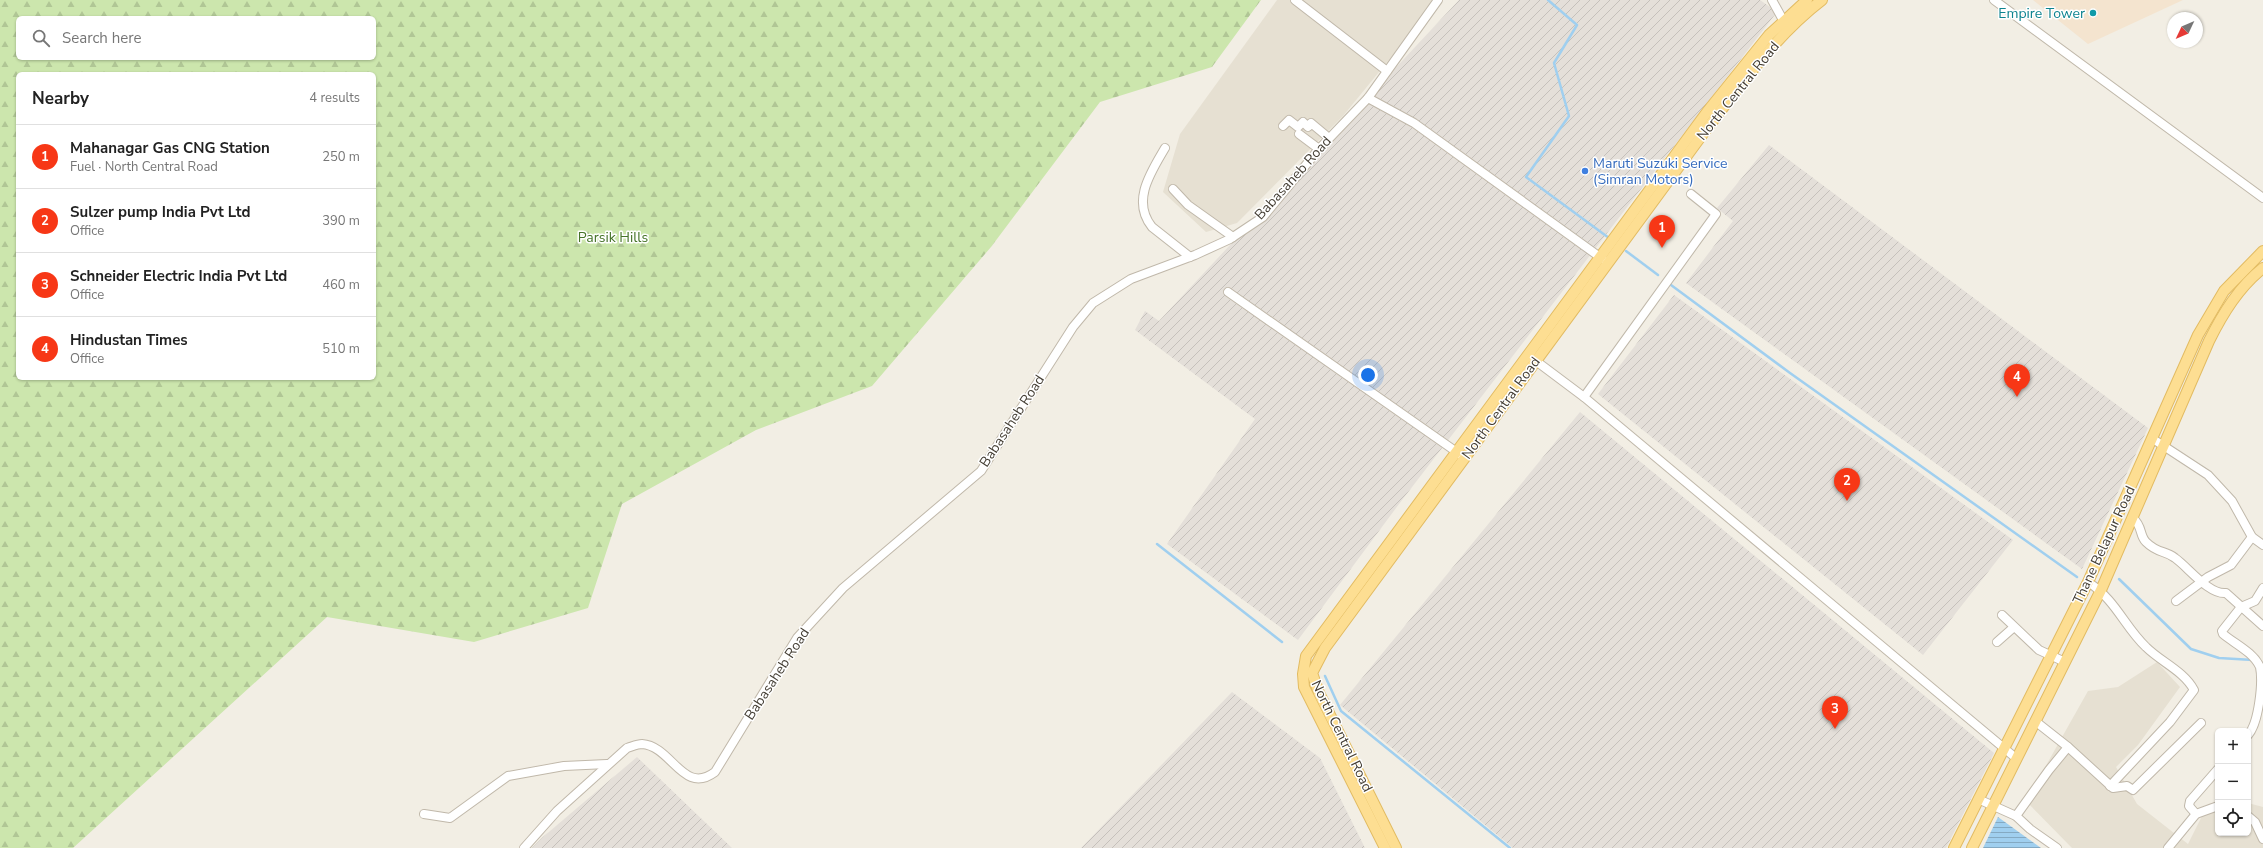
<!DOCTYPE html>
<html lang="en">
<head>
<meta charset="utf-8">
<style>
	:root { --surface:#fff; --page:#f2f2f2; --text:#222; --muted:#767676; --line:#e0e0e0; --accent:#f73716 }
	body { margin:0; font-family:"Nunito Sans",sans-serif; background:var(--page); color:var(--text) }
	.controls { position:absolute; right:12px; bottom:12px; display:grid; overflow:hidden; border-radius:6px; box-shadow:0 1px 3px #0004 }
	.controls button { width:36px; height:36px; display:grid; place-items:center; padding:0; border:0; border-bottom:1px solid var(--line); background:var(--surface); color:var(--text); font:20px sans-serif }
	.compass { position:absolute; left:2167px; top:12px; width:36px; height:36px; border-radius:50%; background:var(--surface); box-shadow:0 1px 3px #0004; rotate:226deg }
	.you { position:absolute; left:1368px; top:375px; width:14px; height:14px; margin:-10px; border:3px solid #fff; border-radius:50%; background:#1a73e8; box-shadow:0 0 0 6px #1a73e833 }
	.badge { display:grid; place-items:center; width:26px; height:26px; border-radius:50%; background:var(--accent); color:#fff; font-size:13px; font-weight:700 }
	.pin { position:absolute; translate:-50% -33px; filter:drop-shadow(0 1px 2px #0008) }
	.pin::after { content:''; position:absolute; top:21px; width:14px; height:12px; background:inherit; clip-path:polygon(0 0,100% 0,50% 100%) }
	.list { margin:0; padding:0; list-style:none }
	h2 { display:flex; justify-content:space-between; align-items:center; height:52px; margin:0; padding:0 16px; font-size:17px }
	h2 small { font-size:13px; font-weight:400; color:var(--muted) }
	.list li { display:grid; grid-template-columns:26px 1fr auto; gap:12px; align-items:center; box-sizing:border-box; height:64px; padding:0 16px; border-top:1px solid var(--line) }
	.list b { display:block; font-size:15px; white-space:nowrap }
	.list p { margin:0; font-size:13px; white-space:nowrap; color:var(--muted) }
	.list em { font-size:13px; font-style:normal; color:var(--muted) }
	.icon { flex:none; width:22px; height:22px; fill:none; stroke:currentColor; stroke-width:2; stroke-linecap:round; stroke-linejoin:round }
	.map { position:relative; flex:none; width:2263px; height:848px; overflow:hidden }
	.search { position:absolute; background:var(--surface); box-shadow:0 1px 3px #0004; left:16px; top:16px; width:360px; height:44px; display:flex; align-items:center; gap:10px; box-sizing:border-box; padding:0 14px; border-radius:6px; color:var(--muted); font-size:15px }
	.panel { position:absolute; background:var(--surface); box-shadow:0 1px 3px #0004; left:16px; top:72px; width:360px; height:308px; border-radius:6px }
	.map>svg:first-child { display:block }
	.residential { fill:#e6e0d2 }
	.commercial { fill:#f4e4cf }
	.industrial { fill:url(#industrial-furrows) }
	.forest { fill:url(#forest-firs); fill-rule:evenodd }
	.water { fill:url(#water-rules) }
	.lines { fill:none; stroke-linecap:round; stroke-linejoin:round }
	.stream { stroke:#a0cfef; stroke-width:2.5 }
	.minor-casing { stroke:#c0b8aa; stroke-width:10 }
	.major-casing { stroke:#e2bb62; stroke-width:12 }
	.minor { stroke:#fff; stroke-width:8 }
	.major { stroke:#fdde92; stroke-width:10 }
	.culture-dot { fill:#0f9aa8; stroke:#fff; stroke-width:1.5 }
	.shop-dot { fill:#3f7fe0; stroke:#fff; stroke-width:1.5 }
	.labels { text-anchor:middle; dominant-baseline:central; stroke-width:3; stroke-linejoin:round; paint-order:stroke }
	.culture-label { font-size:14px; fill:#0d838f; stroke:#fff; text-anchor:end }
	.street-label { font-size:14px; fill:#443e34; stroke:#fff }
	.shop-label { font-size:14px; fill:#366cbe; stroke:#fff; text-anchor:start }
	.park-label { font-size:14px; fill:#467429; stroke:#fff }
</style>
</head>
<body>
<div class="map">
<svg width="2263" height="848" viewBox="0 0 2263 848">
	<defs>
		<pattern id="industrial-furrows" width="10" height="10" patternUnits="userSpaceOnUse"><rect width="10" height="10" fill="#e4dfd9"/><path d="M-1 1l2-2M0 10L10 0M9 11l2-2" fill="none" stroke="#c5c0bb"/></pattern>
		<pattern id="forest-firs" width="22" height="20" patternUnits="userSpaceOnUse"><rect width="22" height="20" fill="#cce6ad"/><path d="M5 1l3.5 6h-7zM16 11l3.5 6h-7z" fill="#b0c695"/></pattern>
		<pattern id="water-rules" width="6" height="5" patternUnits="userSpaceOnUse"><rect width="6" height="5" fill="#a0cfef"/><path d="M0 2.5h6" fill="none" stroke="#84a9c2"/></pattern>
	</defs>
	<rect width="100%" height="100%" fill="#f2eee4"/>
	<g class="residential">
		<polygon points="1277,0 1438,0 1343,116 1237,223 1206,232 1163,192 1180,134"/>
		<polygon points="2157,662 2180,687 2138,745 2116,767 2137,804 2188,844 2208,804 2218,802 2218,833 2248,833 2248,803 2263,807 2263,848 2072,848 2026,801 2088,691 2118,687"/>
	</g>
	<polygon class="commercial" points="2033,0 2183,0 2088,44"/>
	<g class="industrial">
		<polygon points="1459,0 1760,0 1777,12 1399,504 1298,640 1167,544 1255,419 1135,330 1145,311 1159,321"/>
		<polygon points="1769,145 2148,428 2082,569 1686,283 1733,221 1717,208"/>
		<polygon points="1674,295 2013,540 1923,655 1598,394"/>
		<polygon points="1580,412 1994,753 1946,848 1513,848 1340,705"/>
		<polygon points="1232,692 1320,758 1365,848 1081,848"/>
		<polygon points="637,757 732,848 532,848 543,837"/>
	</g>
	<path class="forest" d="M0 0H1261L1212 67 1100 102 991 247 872 386 756 430 622 504 588 608 474 642 327 617 73 848H0ZM18 18H374V58H18ZM18 74H374V378H18Z"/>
	<polygon class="water" points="1998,817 2041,848 1983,848"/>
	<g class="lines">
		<g class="stream">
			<polyline points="1548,0 1577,25 1554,63 1569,116 1526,177 1609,238"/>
			<polyline points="1626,251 1658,275"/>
			<polyline points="1671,285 1790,373 2077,577"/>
			<polyline points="1157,544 1282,642"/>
			<polyline points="2119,579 2191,649 2219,658 2253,660"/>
			<polyline points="1325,676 1341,711 1510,848"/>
		</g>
		<defs>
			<g id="minor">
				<polyline points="1295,0 1387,71"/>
				<polyline points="1772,0 1783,20"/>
				<polyline points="1994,0 2263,198"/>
				<polyline points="1368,98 1414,123 1604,260"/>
				<polyline points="1283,126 1289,120 1298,127 1303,122 1308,127 1311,123 1329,138"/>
				<polyline points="1299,134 1319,149"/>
				<path d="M1165 148C1151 172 1131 201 1152 227L1190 257"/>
				<polyline points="1173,189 1188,205 1233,237"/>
				<polyline points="1228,292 1461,455"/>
				<polyline points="1532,358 1584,397 2017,759"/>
				<polyline points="1584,397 1716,214 1691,194"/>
				<polyline points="2153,439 2208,475 2232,501 2252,537 2263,545"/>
				<path d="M2133 518C2143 527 2139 535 2146 542 2158 554 2165 550 2175 558 2188 567 2209 595 2226 593L2263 626"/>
				<path d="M2088 582C2116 600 2124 626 2146 647 2161 662 2184 671 2194 690L2170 722 2110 786"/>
				<polyline points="2176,601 2208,577 2231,565 2252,537"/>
				<polyline points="2002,615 2039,650 2065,662"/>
				<polyline points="1997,642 2014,627"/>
				<polyline points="2035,721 2068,747 2113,788 2127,786 2133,790 2201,723"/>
				<path d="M2248 735C2259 723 2263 682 2260 667 2253 652 2235 644 2223 634L2222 631 2241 607 2255 601 2263 588"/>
				<polyline points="1978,799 2016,816 2030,829 2057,848"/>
				<polyline points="424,814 450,818 508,776 564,766 607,764"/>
				<polyline points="2196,814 2189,806 2190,801 2218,769"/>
				<polyline points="2016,816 2049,770 2068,747"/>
				<polyline points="2248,816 2255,822 2263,839"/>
				<path d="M524 848 557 811 627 748C631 747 637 744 642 744 672 746 683 796 715 772L797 638 843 588 981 471 1073 327 1093 303 1131 279 1195 255 1230 239 1263 217 1319 149 1368 98 1438 0"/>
				<polyline points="2168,848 2196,814 2218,806"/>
			</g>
			<g id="major">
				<polyline points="1385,848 1304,687 1303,674 1306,656 1707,112 1769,35 1807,0"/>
				<path d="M1396 848 1319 693 1312 673 1325 648 1705 131C1741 85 1775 36 1822 0"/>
				<polyline points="1954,848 2088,582 2198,335 2224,291 2263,251"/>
				<path d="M1972 848 2101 590 2209 341C2223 313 2239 287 2263 268"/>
			</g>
		</defs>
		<use href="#minor" class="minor-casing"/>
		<use href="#major" class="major-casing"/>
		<use href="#minor" class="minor"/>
		<use href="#major" class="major"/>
	</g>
	<circle class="culture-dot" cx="2093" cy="13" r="4"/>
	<circle class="shop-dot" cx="1585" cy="171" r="4"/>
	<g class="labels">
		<g class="culture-label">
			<text x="2085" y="13">Empire Tower</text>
		</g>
		<g class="street-label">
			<text transform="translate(1738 91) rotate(-51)">North Central Road</text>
			<text transform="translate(1293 178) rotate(-48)">Babasaheb Road</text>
			<text transform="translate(1501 408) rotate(-54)">North Central Road</text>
			<text transform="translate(1012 421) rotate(-57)">Babasaheb Road</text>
			<text transform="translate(2104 545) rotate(-65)">Thane Belapur Road</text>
			<text transform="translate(777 674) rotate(-57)">Babasaheb Road</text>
			<text transform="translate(1342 736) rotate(64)">North Central Road</text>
		</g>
		<g class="shop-label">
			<text x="1593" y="163">Maruti Suzuki Service<tspan x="1593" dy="16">(Simran Motors)</tspan></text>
		</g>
		<g class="park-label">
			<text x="613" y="237">Parsik Hills</text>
		</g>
	</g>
</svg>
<div class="controls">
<button>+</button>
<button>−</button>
<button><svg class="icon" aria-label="locate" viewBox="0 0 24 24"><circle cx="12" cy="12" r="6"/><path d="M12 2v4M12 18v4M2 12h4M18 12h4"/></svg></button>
</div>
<svg class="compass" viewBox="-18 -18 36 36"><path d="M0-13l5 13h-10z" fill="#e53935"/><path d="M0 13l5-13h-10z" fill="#767676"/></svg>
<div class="you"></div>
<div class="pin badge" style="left:1662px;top:248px">1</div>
<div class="pin badge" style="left:1847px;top:501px">2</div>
<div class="pin badge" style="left:1835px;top:729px">3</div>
<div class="pin badge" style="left:2017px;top:397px">4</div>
<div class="search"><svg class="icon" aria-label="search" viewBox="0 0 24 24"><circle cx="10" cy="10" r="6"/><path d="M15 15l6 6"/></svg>Search here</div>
<section class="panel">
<h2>Nearby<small>4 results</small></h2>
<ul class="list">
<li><span class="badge">1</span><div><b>Mahanagar Gas CNG Station</b><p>Fuel · North Central Road</p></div><em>250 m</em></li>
<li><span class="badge">2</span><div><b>Sulzer pump India Pvt Ltd</b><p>Office</p></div><em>390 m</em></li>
<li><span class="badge">3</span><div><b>Schneider Electric India Pvt Ltd</b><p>Office</p></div><em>460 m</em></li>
<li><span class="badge">4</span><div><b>Hindustan Times</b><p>Office</p></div><em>510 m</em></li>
</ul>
</section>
</div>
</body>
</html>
